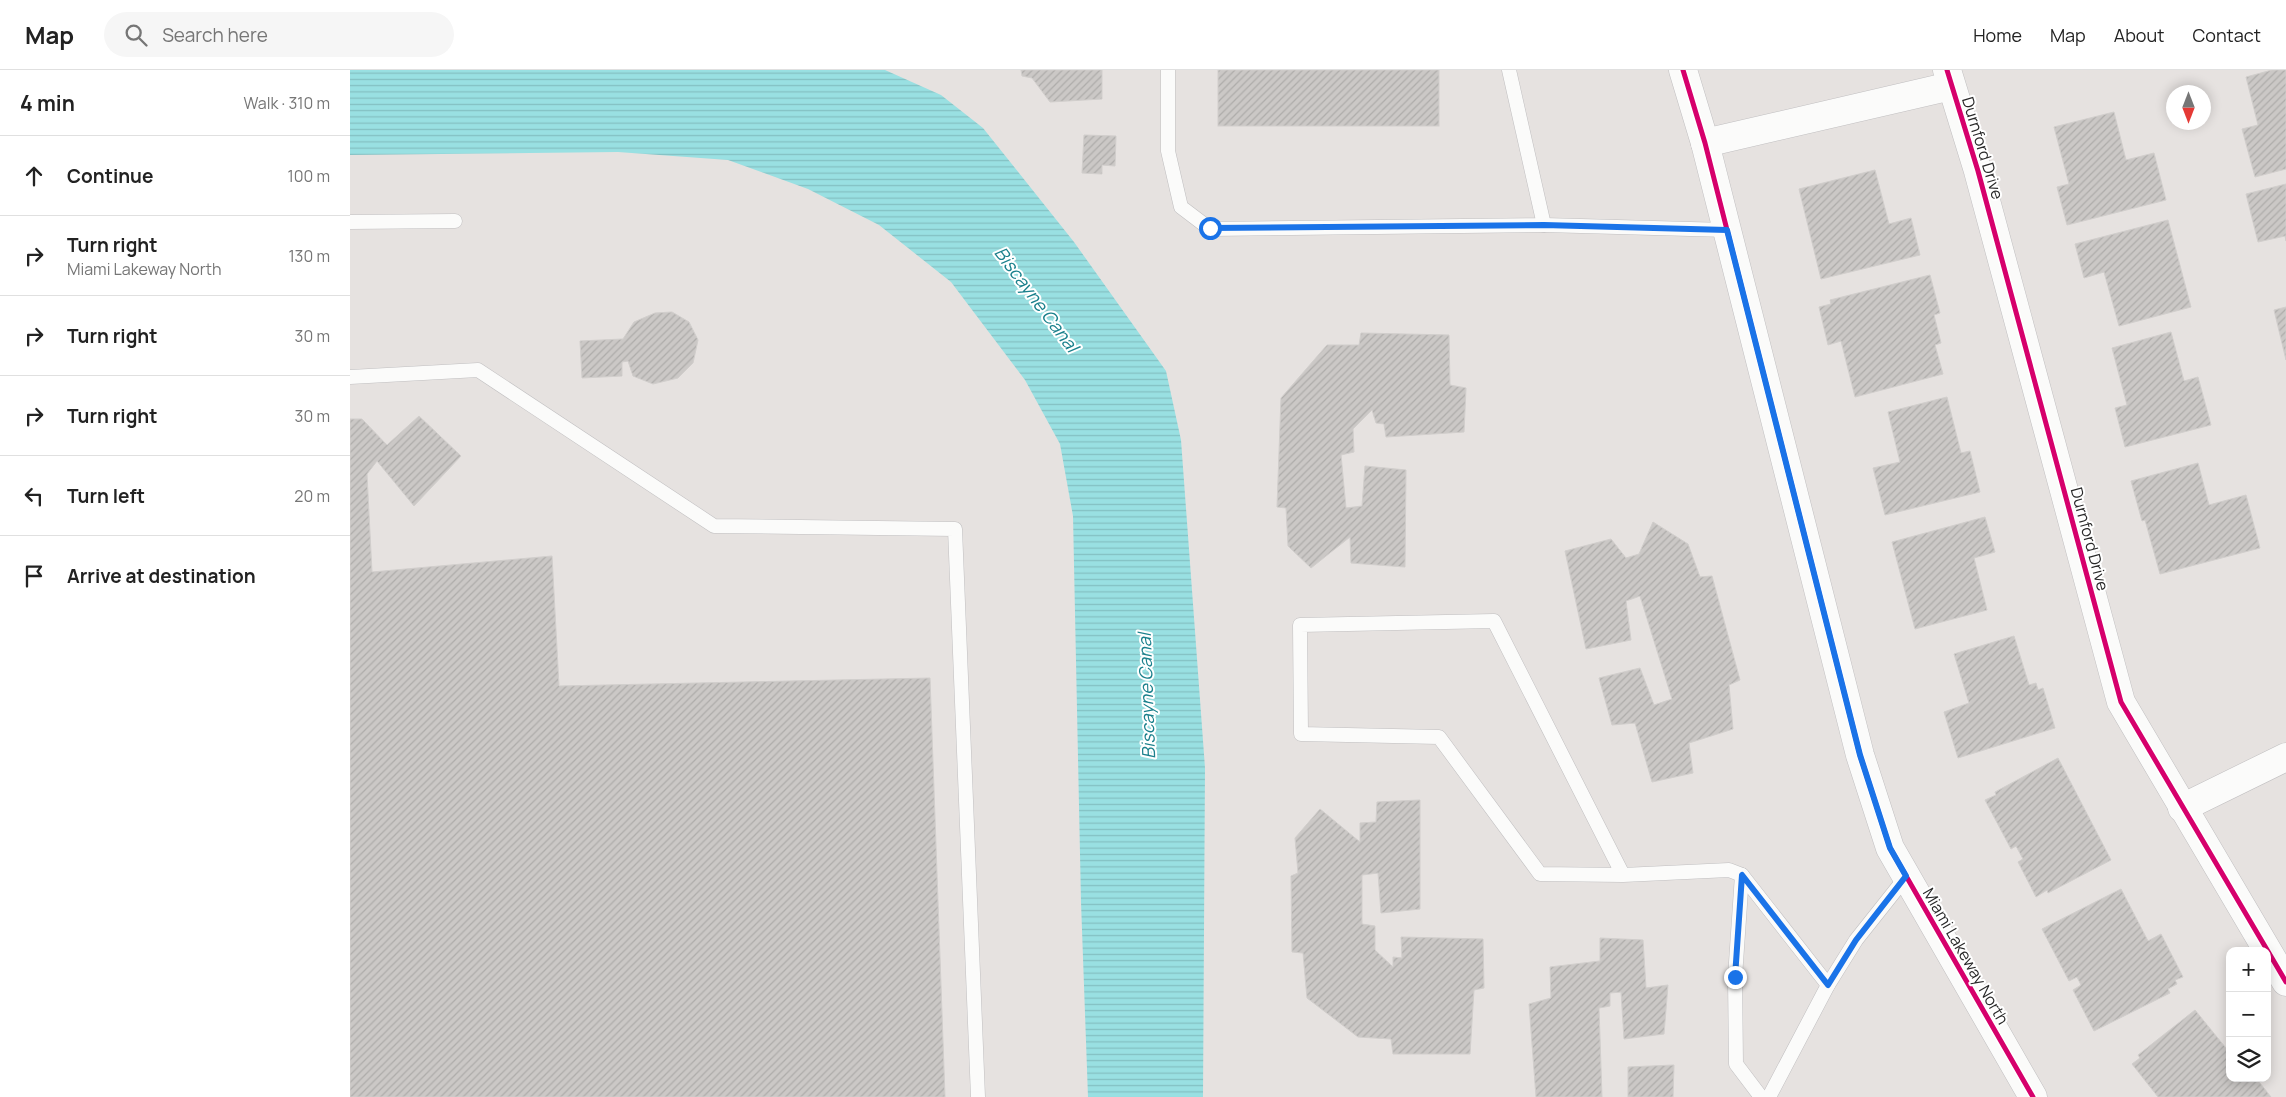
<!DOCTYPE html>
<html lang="en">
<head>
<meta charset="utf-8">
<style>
	:root { --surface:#fff; --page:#f6f6f6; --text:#222; --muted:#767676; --line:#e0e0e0 }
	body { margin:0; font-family:Manrope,sans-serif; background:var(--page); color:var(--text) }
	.controls { position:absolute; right:15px; bottom:15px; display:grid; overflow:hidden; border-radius:10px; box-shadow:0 2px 12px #0003 }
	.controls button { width:45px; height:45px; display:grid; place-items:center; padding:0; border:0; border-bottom:1px solid var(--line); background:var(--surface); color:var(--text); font:25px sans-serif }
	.compass { position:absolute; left:1816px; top:15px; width:45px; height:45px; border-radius:50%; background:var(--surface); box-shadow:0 2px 12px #0003; rotate:180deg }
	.stop { position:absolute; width:15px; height:15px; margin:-11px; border:4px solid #1a73e8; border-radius:50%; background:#fff }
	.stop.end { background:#1a73e8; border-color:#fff; box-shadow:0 1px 5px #0008 }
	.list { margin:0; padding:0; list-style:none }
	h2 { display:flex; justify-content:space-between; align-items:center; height:65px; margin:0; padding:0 20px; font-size:21px }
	h2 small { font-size:16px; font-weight:400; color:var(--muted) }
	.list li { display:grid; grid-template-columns:32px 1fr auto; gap:15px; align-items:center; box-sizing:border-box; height:80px; padding:0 20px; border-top:1px solid var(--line) }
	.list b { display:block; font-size:19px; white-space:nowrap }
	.list p { margin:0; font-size:16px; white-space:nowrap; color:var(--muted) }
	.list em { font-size:16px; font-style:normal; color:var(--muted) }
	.icon { flex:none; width:28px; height:28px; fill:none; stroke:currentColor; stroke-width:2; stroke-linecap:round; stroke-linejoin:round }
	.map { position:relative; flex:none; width:1936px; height:1027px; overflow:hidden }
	header { display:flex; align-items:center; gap:30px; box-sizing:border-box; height:70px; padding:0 25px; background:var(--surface); border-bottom:1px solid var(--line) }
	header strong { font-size:24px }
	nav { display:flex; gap:28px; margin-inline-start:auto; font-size:18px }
	.search { width:350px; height:45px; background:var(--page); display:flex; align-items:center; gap:12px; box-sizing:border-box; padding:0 18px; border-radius:28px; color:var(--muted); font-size:19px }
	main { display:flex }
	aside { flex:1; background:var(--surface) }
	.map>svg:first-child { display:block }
	.water { fill:url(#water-rules) }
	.building { fill:url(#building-hatch); stroke:#d1cecc }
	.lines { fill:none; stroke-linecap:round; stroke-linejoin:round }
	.lane-casing { stroke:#c0bfc0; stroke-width:15 }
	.street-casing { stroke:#c0bfc0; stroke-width:29 }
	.secondary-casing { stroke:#c0bfc0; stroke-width:29 }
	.lane { stroke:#fbfbfa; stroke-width:14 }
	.street { stroke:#fbfbfa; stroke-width:28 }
	.secondary { stroke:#fbfbfa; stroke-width:28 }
	.cycleway-casing { stroke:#fff; stroke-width:8 }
	.cycleway { stroke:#d6006c; stroke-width:5 }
	.route { stroke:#1a73e8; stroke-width:6 }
	.labels { text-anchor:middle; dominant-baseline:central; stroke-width:4; stroke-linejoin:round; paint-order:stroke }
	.street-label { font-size:16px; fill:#292929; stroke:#fff }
	.water-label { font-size:18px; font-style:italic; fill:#1a808c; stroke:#fff }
</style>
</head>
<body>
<header>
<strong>Map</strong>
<div class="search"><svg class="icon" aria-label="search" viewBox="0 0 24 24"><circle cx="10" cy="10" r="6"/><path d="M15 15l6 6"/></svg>Search here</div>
<nav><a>Home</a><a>Map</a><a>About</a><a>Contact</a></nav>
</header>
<main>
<aside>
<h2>4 min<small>Walk · 310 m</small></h2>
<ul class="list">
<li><svg class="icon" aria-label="ahead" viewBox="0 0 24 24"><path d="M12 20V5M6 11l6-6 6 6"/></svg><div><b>Continue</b></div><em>100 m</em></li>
<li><svg class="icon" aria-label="right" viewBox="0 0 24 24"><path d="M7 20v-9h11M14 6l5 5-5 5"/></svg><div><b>Turn right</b><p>Miami Lakeway North</p></div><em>130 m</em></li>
<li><svg class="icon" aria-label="right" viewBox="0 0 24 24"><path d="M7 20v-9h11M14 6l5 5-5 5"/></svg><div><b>Turn right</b></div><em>30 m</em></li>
<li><svg class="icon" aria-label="right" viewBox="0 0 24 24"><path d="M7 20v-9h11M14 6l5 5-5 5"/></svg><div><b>Turn right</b></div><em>30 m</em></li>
<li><svg class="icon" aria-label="left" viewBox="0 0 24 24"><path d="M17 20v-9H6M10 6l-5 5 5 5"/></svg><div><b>Turn left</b></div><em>20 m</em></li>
<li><svg class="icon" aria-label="arrive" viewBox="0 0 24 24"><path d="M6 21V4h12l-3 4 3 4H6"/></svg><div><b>Arrive at destination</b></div></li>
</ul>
</aside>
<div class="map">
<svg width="1936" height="1027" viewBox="0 0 1936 1027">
	<defs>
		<pattern id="water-rules" width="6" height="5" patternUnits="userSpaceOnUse" patternTransform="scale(1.25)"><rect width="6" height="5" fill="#99e0e2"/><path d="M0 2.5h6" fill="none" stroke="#84c0c2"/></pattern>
		<pattern id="building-hatch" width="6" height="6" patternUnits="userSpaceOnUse" patternTransform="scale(1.25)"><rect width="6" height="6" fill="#cbc8c6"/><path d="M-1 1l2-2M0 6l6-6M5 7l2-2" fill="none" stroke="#aeacaa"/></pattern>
	</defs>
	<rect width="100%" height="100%" fill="#e6e2e0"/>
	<polygon class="water" points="0,0 535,0 591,25 633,58 724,172 816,301 831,370 855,698 853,1027 738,1027 731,832 723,446 710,374 675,310 601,212 529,155 458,119 378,90 268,82 0,85"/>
	<g class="building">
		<polygon points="671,0 752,0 752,29 700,32 682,8 672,6"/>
		<rect x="868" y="0" width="221" height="56"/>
		<polygon points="1922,0 1936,0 1936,99 1905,107 1892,59 1908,55 1896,7"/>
		<polygon points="1764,42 1776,90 1804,83 1816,130 1717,155 1707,117 1719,114 1704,57"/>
		<polygon points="734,65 766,66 765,96 752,95 752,104 732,103"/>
		<polygon points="1525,100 1539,154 1561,148 1570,185 1471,209 1449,119"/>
		<polygon points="1936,114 1936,171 1935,166 1908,172 1896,124"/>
		<polygon points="1818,150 1841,237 1769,256 1754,202 1734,208 1725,174"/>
		<polygon points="1580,205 1590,243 1584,245 1591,273 1585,275 1593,304 1505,327 1491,271 1478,275 1469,237 1481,234 1480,230"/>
		<polygon points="1936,237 1936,290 1924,240"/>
		<polygon points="322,242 339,252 348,270 343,293 328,308 303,314 283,306 278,291 272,292 272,306 232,308 230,271 273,269 284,252 305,243"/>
		<polygon points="1821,262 1834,311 1848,307 1861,355 1775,377 1765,338 1777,335 1762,278"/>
		<polygon points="1011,263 1099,265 1100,315 1116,318 1114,362 1036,367 1034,354 1026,353 1022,340 1003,359 1004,382 991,385 996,438 1012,436 1015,396 1056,400 1055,497 1001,493 1000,467 961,498 938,476 936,438 927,437 931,328 977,275 1009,275"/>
		<polygon points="1597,327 1611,383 1620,381 1630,422 1535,445 1523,398 1550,392 1538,342"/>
		<polygon points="69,346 111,386 64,436 27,391 17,404 22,502 202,486 209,616 580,608 595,1027 0,1027 0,349 12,349 37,375"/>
		<polygon points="1848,393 1859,435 1896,425 1910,478 1810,504 1795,450 1792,451 1781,411"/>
		<polygon points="1635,447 1645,482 1624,488 1637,540 1565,559 1542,472"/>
		<polygon points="1303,452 1338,474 1350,507 1362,506 1390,610 1379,615 1383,659 1339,673 1343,703 1302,712 1285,653 1262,655 1249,608 1290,598 1304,635 1322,629 1290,526 1276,531 1281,570 1236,579 1215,481 1261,469 1276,488 1289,484"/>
		<polygon points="1664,566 1679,615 1686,613 1688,620 1693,618 1705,658 1608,688 1594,642 1619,633 1604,584"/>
		<polygon points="1708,688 1761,790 1698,823 1697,820 1686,827 1668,792 1673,789 1666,776 1661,779 1635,730 1646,725 1645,722"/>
		<polygon points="1070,730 1070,839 1031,843 1028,803 1012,805 1012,854 1025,856 1025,880 1043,897 1043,887 1052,888 1051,867 1133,869 1134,918 1124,920 1120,984 1043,984 1041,969 1008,967 957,928 953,883 942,882 941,806 948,803 945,768 970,739 1010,772 1010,753 1026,752 1027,732"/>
		<polygon points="1771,819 1798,871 1811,864 1833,907 1825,910 1827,914 1818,919 1820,923 1744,961 1723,920 1731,915 1727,907 1719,911 1692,859"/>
		<polygon points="1250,868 1293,870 1296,918 1318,915 1314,964 1274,969 1271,922 1260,923 1260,936 1249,938 1252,1027 1186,1027 1179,934 1201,928 1200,897 1250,891"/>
		<polygon points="1845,940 1880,983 1880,1008 1906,1008 1921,1027 1808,1027 1782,994 1790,988 1788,985"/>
		<polygon points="1324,995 1323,1027 1278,1027 1278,997"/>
	</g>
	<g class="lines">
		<defs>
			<g id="lane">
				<polyline points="818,0 818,81 831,137 860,159 1194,155 1159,0"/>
				<polyline points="0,152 105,151"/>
				<polyline points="1194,155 1377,160"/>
				<polyline points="0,307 128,300 364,456 605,459 628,1027"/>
				<polyline points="1273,805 1144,551 950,555 951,664 1089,667 1190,804 1273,805 1379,800 1392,805 1478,915 1506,870 1556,807"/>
				<polyline points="1392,805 1385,907 1386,994 1411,1027"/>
				<polyline points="1419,1027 1478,915"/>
			</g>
			<g id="street">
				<polyline points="1597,0 1628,101 1771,632 1936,912"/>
				<polyline points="1355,73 1601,16"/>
				<polyline points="1832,738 1936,687"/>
			</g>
			<polyline id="secondary" points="1333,0 1355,73 1510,685 1540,778 1683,1027"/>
		</defs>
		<use href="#lane" class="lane-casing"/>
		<use href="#street" class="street-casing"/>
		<use href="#secondary" class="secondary-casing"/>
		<use href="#lane" class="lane"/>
		<use href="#street" class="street"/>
		<use href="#secondary" class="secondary"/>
		<defs>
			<g id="cycleway">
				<polyline points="1333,0 1355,73 1510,685 1540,778 1683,1027"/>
				<polyline points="1597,0 1628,101 1771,632 1936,912"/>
			</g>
		</defs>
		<use href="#cycleway" class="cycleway-casing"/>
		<use href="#cycleway" class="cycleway"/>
	</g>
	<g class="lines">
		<polyline class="route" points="860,158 1194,155 1377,160 1510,685 1540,778 1556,806 1506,870 1478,915 1392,805 1385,907"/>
	</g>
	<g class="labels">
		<g class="street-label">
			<text transform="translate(1633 78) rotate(73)">Durnford Drive</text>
			<text transform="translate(1740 469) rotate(75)">Durnford Drive</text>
			<text transform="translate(1616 886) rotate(60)">Miami Lakeway North</text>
		</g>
		<g class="water-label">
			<text transform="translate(687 229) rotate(53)">Biscayne Canal</text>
			<text transform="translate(796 626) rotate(-92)">Biscayne Canal</text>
		</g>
	</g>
</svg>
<div class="controls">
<button>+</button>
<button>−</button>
<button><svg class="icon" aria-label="layers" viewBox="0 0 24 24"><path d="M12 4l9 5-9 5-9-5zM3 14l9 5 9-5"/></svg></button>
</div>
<svg class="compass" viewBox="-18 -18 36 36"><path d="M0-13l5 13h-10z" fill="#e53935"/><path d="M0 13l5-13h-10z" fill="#767676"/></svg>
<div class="stop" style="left:860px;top:158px"></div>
<div class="stop end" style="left:1385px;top:907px"></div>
</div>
</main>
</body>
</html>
